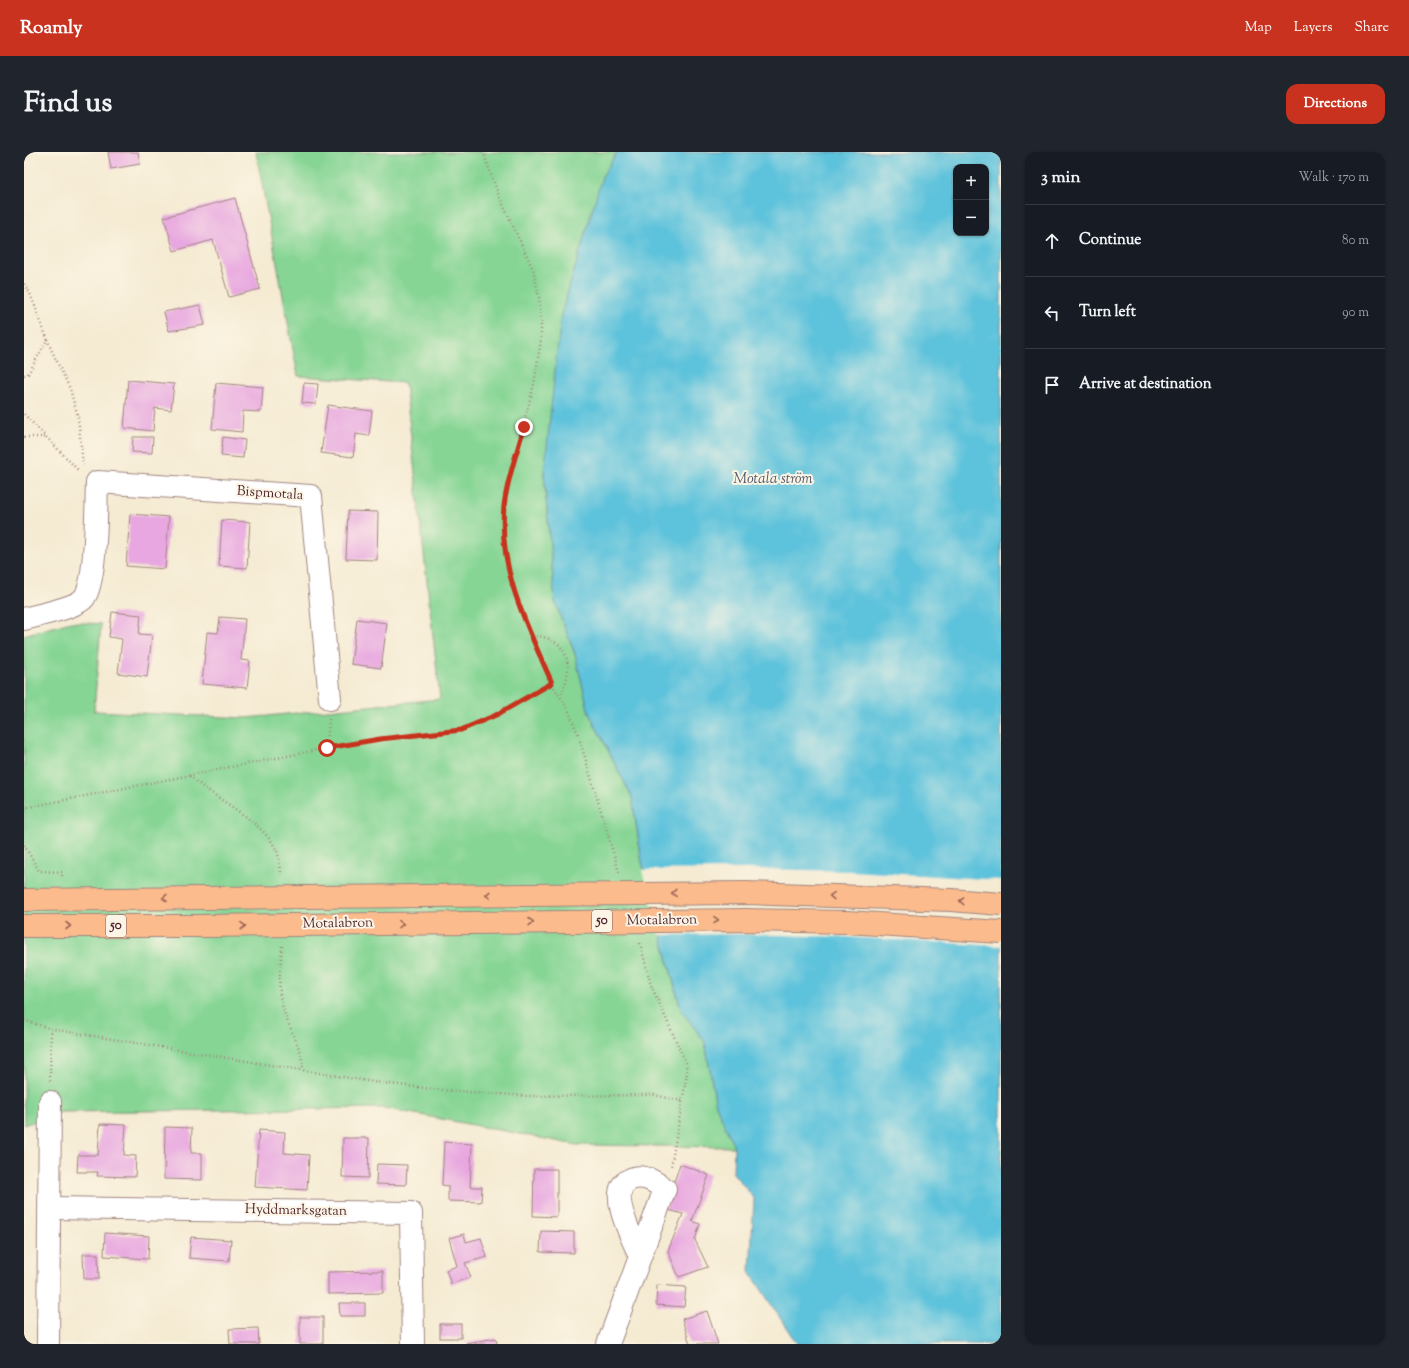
<!DOCTYPE html>
<html lang="en">
<head>
<meta charset="utf-8">
<style>
	:root { --surface:#171b24; --page:#20242c; --text:#f1f3f6; --muted:#9ea1a6; --line:#363941; --accent:#c8321e }
	body { margin:0; font-family:"Sorts Mill Goudy",serif; background:var(--page); color:var(--text) }
	.controls { position:absolute; right:12px; top:12px; display:grid; overflow:hidden; border-radius:8px; box-shadow:0 1px 3px #0004 }
	.controls button { width:36px; height:36px; display:grid; place-items:center; padding:0; border:0; border-bottom:1px solid var(--line); background:var(--surface); color:var(--text); font:20px sans-serif }
	.stop { position:absolute; width:12px; height:12px; margin:-9px; border:3px solid #c8321e; border-radius:50%; background:#fff }
	.stop.end { background:#c8321e; border-color:#fff; box-shadow:0 1px 4px #0008 }
	.list { margin:0; padding:0; list-style:none }
	h2 { display:flex; justify-content:space-between; align-items:center; height:52px; margin:0; padding:0 16px; font-size:17px }
	h2 small { font-size:13px; font-weight:400; color:var(--muted) }
	.list li { display:grid; grid-template-columns:26px 1fr auto; gap:12px; align-items:center; box-sizing:border-box; height:72px; padding:0 16px; border-top:1px solid var(--line) }
	.list b { display:block; font-size:15px; white-space:nowrap }
	.list em { font-size:13px; font-style:normal; color:var(--muted) }
	.icon { flex:none; width:22px; height:22px; fill:none; stroke:currentColor; stroke-width:2; stroke-linecap:round; stroke-linejoin:round }
	.map { position:relative; flex:none; width:977px; height:1192px; overflow:hidden; border-radius:12px }
	header { display:flex; align-items:center; gap:24px; box-sizing:border-box; height:56px; padding:0 20px; background:var(--accent); color:#fff }
	header strong { font-size:19px }
	nav { display:flex; gap:22px; margin-inline-start:auto; font-size:14px }
	.intro { display:flex; align-items:center; justify-content:space-between; box-sizing:border-box; height:96px; padding:0 24px }
	h1 { margin:0; font-size:28px }
	.button { padding:10px 18px; border-radius:12px; background:var(--accent); color:#fff; font-size:14px; font-weight:700 }
	main { display:flex; gap:24px; padding:0 24px }
	aside { flex:1; background:var(--surface); border-radius:12px; box-shadow:0 1px 3px #0004 }
	.map>svg:first-child { display:block }
	.green { fill:#86d594; stroke:#687a60 }
	.water { fill:#5dc2db; stroke:#547083; fill-rule:evenodd }
	.pier { fill:#f5ebd3 }
	.building { fill:#e8a7e0 }
	.lines { fill:none; stroke-linecap:round; stroke-linejoin:round }
	.minor-casing { stroke:#a0857f; stroke-width:24 }
	.highway-casing { stroke:#a0857f; stroke-width:24 }
	.path { stroke:#a0857f; stroke-width:2.5; stroke-dasharray:1 3; stroke-linecap:butt }
	.minor { stroke:#fff; stroke-width:22 }
	.highway { stroke:#fbbb8c; stroke-width:22 }
	.highway-bridge-casing { stroke:#a0857f; stroke-width:24; stroke-linecap:butt }
	.highway-bridge { stroke:#fbbb8c; stroke-width:22 }
	.oneway { stroke:#9a6557 }
	.route { stroke:#c8321e; stroke-width:5 }
	.labels { text-anchor:middle; dominant-baseline:central; stroke-width:4; stroke-linejoin:round; paint-order:stroke }
	.shield { fill:#fcf5e5; stroke:#7f5f63; stroke-width:1 }
	.shield-label { font-size:13px; font-weight:bold; fill:#4a1f2b }
	.street-label { font-size:14px; fill:#4a1f2b; stroke:#fcf5e5 }
	.water-label { font-size:15px; font-style:italic; fill:#515869; stroke:#fcf5e5 }
</style>
</head>
<body>
<header>
<strong>Roamly</strong>
<nav><a>Map</a><a>Layers</a><a>Share</a></nav>
</header>
<div class="intro"><h1>Find us</h1><a class="button">Directions</a></div>
<main>
<div class="map">
<svg width="977" height="1192" viewBox="0 0 977 1192">
	<rect width="100%" height="100%" fill="#fcf5e5"/>
	<filter id="ink" filterUnits="userSpaceOnUse"><feTurbulence type="fractalNoise" baseFrequency=".025" numOctaves="2"/><feDisplacementMap in="SourceGraphic" scale="8" xChannelSelector="R" yChannelSelector="G"/><feConvolveMatrix kernelMatrix="1 2 1 2 8 2 1 2 1" color-interpolation-filters="sRGB"/></filter>
	<filter id="wash" filterUnits="userSpaceOnUse"><feTurbulence type="fractalNoise" baseFrequency=".012" numOctaves="4" result="noise"/><feDisplacementMap in="SourceGraphic" scale="16" xChannelSelector="R" yChannelSelector="G"/><feGaussianBlur stdDeviation="0.9" result="paint"/><feColorMatrix in="noise" values="0 0 0 0 0 0 0 0 0 0 0 0 0 0 0 0 0 1.4 0 .05"/><feComposite in="paint" operator="in"/></filter>
	<g filter="url(#wash)">
		<rect width="100%" height="100%" fill="#f5ebd3"/>
		<polygon class="green" points="232,0 593,0 578,25 520,322 531,450 551,502 565,561 608,645 618,710 657,858 681,890 692,953 710,995 553,993 360,956 38,960 0,973 0,483 47,470 77,472 70,559 222,566 416,547 381,231 274,224"/>
		<path class="water" d="M593 0H977V1192H773L726 1120 730 1046 709 1021 710 995 692 953 681 890 657 858 618 710 608 645 565 561 551 502 531 450 520 322 537 163 578 25ZM932 15H962V81H932Z"/>
		<polygon class="pier" points="723,717 826,719 977,728 977,794 822,785 721,782 636,783 618,718"/>
		<g id="blocks">
			<g class="building">
				<polygon points="84,0 114,0 116,12 87,17"/>
				<polygon points="211,46 236,137 205,145 189,88 150,99 140,65"/>
				<polygon points="176,153 181,173 145,179 140,160"/>
				<polygon points="104,228 150,232 147,258 131,256 129,279 100,276"/>
				<polygon points="192,231 239,235 237,260 219,259 218,280 188,277"/>
				<polygon points="280,231 294,232 292,252 278,251"/>
				<polygon points="304,253 348,259 345,284 332,282 329,305 297,301"/>
				<polygon points="109,285 129,285 128,301 108,300"/>
				<polygon points="199,285 221,288 219,306 197,304"/>
				<polygon points="324,359 354,360 353,408 322,407"/>
				<polygon points="106,362 145,365 141,417 102,414"/>
				<polygon points="198,368 226,370 223,416 195,414"/>
				<polygon points="88,460 117,463 115,482 128,483 123,525 94,521 98,487 85,485"/>
				<polygon points="196,465 221,467 217,508 226,509 223,536 178,532 183,480 194,481"/>
				<polygon points="333,467 363,471 357,516 327,512"/>
				<polygon points="76,972 102,973 100,1003 112,1004 111,1025 73,1024 74,1020 53,1020 54,1003 74,1003"/>
				<polygon points="141,975 168,976 167,1001 178,1001 178,1028 140,1027"/>
				<polygon points="235,978 261,980 260,1001 285,1003 283,1038 231,1035"/>
				<polygon points="319,986 345,986 344,1026 318,1025"/>
				<polygon points="420,990 448,992 446,1035 458,1035 457,1050 424,1049 424,1034 418,1033"/>
				<polygon points="353,1012 383,1013 382,1033 352,1032"/>
				<polygon points="656,1012 685,1023 668,1069 676,1072 671,1088 684,1115 655,1125 644,1099 659,1062 641,1057"/>
				<polygon points="510,1017 533,1017 533,1065 509,1064"/>
				<polygon points="517,1079 550,1080 550,1101 516,1100"/>
				<polygon points="81,1081 125,1084 124,1107 80,1104"/>
				<polygon points="440,1082 442,1090 457,1086 463,1105 441,1111 447,1125 427,1132 422,1118 433,1114 425,1086"/>
				<polygon points="167,1085 207,1088 205,1109 165,1106"/>
				<polygon points="59,1102 74,1102 75,1127 60,1127"/>
				<polygon points="359,1119 359,1141 304,1142 304,1120"/>
				<polygon points="633,1133 662,1135 660,1155 632,1153"/>
				<polygon points="315,1151 341,1151 341,1164 316,1164"/>
				<polygon points="683,1159 694,1192 666,1192 658,1167"/>
				<rect x="276" y="1165" width="23" height="27"/>
				<rect x="416" y="1172" width="21" height="14"/>
				<polygon points="234,1176 235,1192 206,1192 205,1177"/>
				<polygon points="472,1186 473,1192 442,1192 442,1191"/>
			</g>
		</g>
	</g>
	<g filter="url(#ink)">
		<use href="#blocks" fill-opacity="0" stroke="#a0857f" stroke-width="1"/>
		<g class="lines">
			<defs>
				<g id="minor">
					<path d="M0 467C14 463 52 456 60 446 73 429 72 353 73 330L287 344 306 547"/>
					<polyline points="26,1056 387,1061 389,1192"/>
					<polyline points="24,1192 26,950"/>
					<path d="M584 1192 641 1037C630 1029 618 1021 605 1028 582 1039 609 1087 616 1104"/>
				</g>
				<g id="highway">
					<polyline points="0,748 180,746"/>
					<polyline points="0,774 180,774"/>
				</g>
			</defs>
			<use href="#minor" class="minor-casing"/>
			<use href="#highway" class="highway-casing"/>
			<g class="path">
				<polyline points="459,0 475,44 509,117 515,145 517,167 517,188 510,232 484,332 480,354 481,406 487,433 502,473 527,531 543,555 554,582 595,720"/>
				<polyline points="0,132 6,141 27,197 46,237 54,265 59,313"/>
				<polyline points="0,223 4,222 23,188"/>
				<polyline points="0,262 55,319"/>
				<polyline points="0,285 21,285"/>
				<path d="M508 484C544 484 552 515 536 544"/>
				<polyline points="303,596 305,567"/>
				<path d="M166 624C190 647 243 670 254 702 256 709 256 717 258 723"/>
				<polyline points="0,656 303,596 356,587 421,581 437,578 472,563 527,531"/>
				<polyline points="0,693 15,719 38,720 38,726"/>
				<polyline points="616,791 627,833 662,911 663,922 661,933 647,1015"/>
				<path d="M258 794C257 813 253 834 258 853 264 877 277 891 279 917"/>
				<polyline points="0,868 27,877 350,930 417,938 504,944 630,943 658,949"/>
				<polyline points="26,929 27,877"/>
			</g>
			<use href="#minor" class="minor"/>
			<use href="#highway" class="highway"/>
			<defs>
				<g id="highway-bridge">
					<polyline points="180,746 722,741 927,748 977,752"/>
					<polyline points="180,774 722,768 823,770 977,780"/>
				</g>
			</defs>
			<use href="#highway-bridge" class="highway-bridge-casing"/>
			<use href="#highway-bridge" class="highway-bridge"/>
		</g>
		<defs><path id="oneway-chevron" d="M-2-3.5L2.5 0L-2 3.5" fill="none" stroke-width="1.6" stroke-linecap="round" stroke-linejoin="round"/></defs>
		<g class="oneway">
			<use href="#oneway-chevron" transform="translate(650 741) rotate(179)"/>
			<use href="#oneway-chevron" transform="translate(464 743) rotate(179)"/>
			<use href="#oneway-chevron" transform="translate(808 744) rotate(-178)"/>
			<use href="#oneway-chevron" transform="translate(141 746) rotate(179)"/>
			<use href="#oneway-chevron" transform="translate(938 749) rotate(-175)"/>
			<use href="#oneway-chevron" transform="translate(692 768) rotate(-1)"/>
			<use href="#oneway-chevron" transform="translate(507 770) rotate(-1)"/>
			<use href="#oneway-chevron" transform="translate(377 772) rotate(-1)"/>
			<use href="#oneway-chevron" transform="translate(44 774)"/>
			<use href="#oneway-chevron" transform="translate(219 774) rotate(-1)"/>
		</g>
	</g>
	<g class="lines" filter="url(#ink)">
		<path class="route" d="M303 596 356 587 437 578 472 563 528 531C503 474 474 418 480 354 483 327 493 301 500 275"/>
	</g>
	<g class="labels">
		<g class="shield">
			<rect x="568" y="758" width="20" height="22" rx="3"/>
			<rect x="82" y="763" width="20" height="22" rx="3"/>
		</g>
		<g class="shield-label">
			<text x="578" y="769">50</text>
			<text x="92" y="774">50</text>
		</g>
		<g class="street-label">
			<text transform="translate(246 342) rotate(4)">Bispmotala</text>
			<text transform="translate(638 769) rotate(-1)">Motalabron</text>
			<text transform="translate(314 772) rotate(-1)">Motalabron</text>
			<text transform="translate(272 1059) rotate(1)">Hyddmarksgatan</text>
		</g>
		<g class="water-label">
			<text x="749" y="327">Motala ström</text>
		</g>
	</g>
</svg>
<div class="controls">
<button>+</button>
<button>−</button>
</div>
<div class="stop" style="left:303px;top:596px"></div>
<div class="stop end" style="left:500px;top:275px"></div>
</div>
<aside>
<h2>3 min<small>Walk · 170 m</small></h2>
<ul class="list">
<li><svg class="icon" aria-label="ahead" viewBox="0 0 24 24"><path d="M12 20V5M6 11l6-6 6 6"/></svg><div><b>Continue</b></div><em>80 m</em></li>
<li><svg class="icon" aria-label="left" viewBox="0 0 24 24"><path d="M17 20v-9H6M10 6l-5 5 5 5"/></svg><div><b>Turn left</b></div><em>90 m</em></li>
<li><svg class="icon" aria-label="arrive" viewBox="0 0 24 24"><path d="M6 21V4h12l-3 4 3 4H6"/></svg><div><b>Arrive at destination</b></div></li>
</ul>
</aside>
</main>
</body>
</html>
